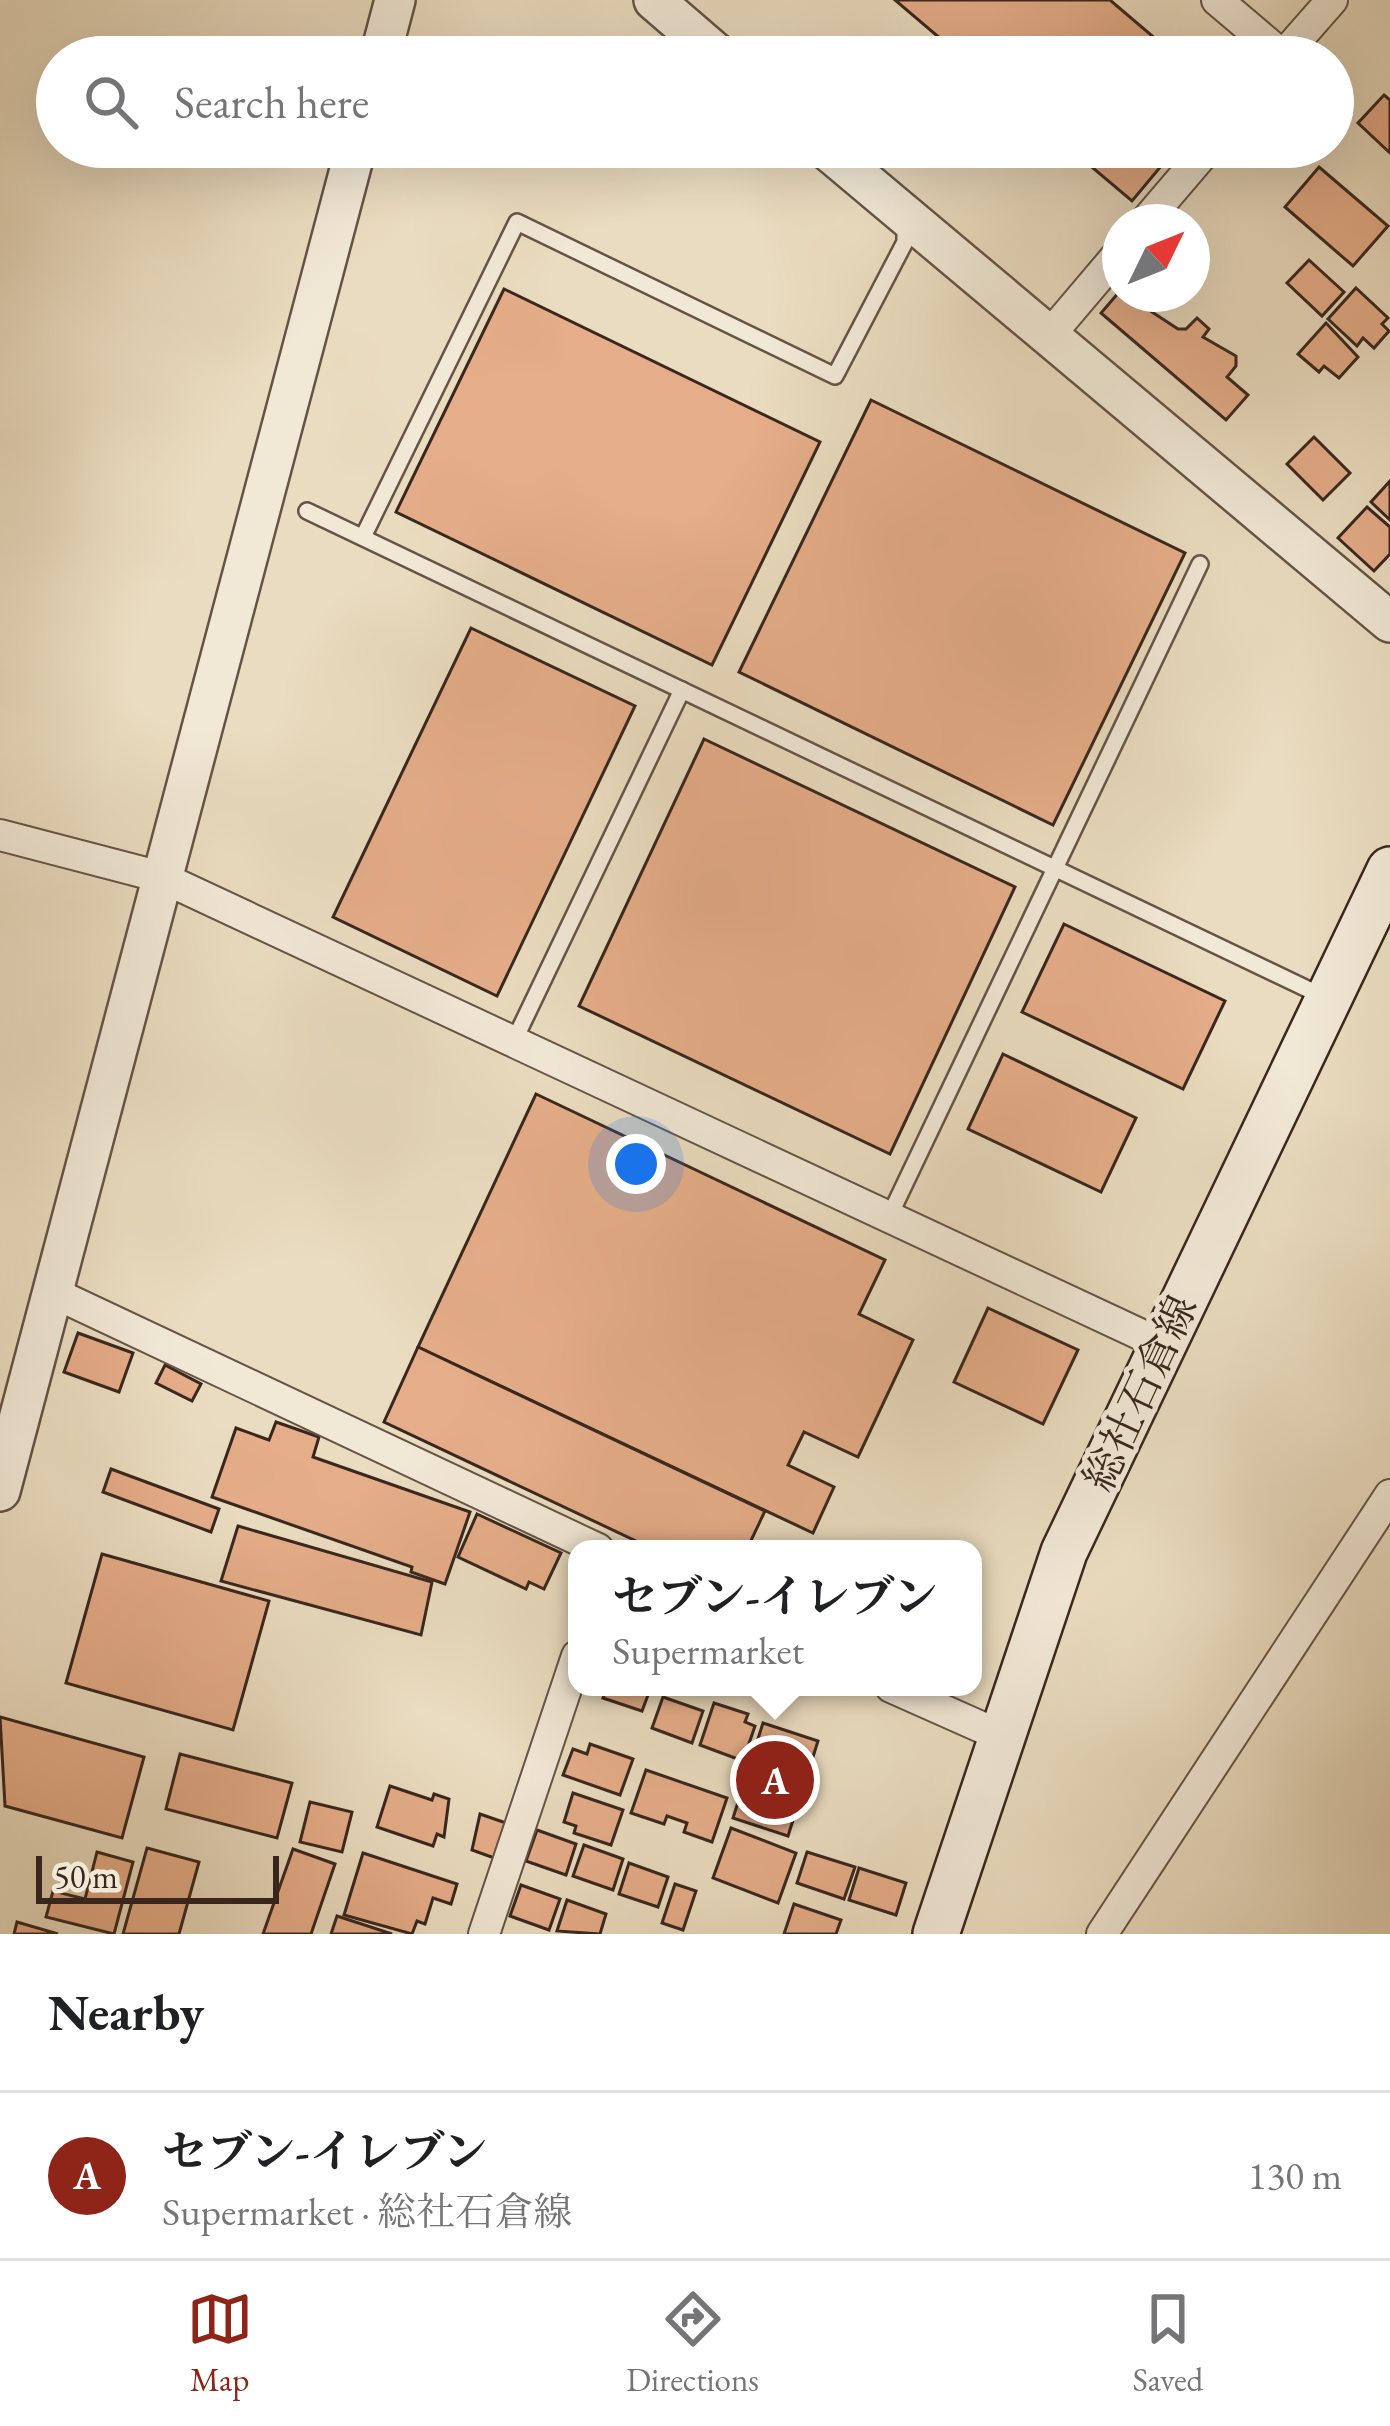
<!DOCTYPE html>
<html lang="en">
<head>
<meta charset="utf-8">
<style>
	:root { --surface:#fff; --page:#f2f2f2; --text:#202124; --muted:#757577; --line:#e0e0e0; --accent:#8f2418 }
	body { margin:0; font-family:"EB Garamond","Noto Serif JP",serif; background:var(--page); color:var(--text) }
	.compass { position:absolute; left:1102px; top:204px; width:108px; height:108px; border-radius:50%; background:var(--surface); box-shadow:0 12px 48px #0002; rotate:47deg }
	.scale { position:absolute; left:36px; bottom:30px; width:243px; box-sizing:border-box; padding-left:12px; border:6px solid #39271e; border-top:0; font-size:33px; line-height:42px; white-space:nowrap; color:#39271e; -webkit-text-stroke:9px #f1e8d6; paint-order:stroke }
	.you { position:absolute; left:636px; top:1164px; width:42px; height:42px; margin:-30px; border:9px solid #fff; border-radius:50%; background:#1a73e8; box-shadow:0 0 0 18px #1a73e833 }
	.badge { display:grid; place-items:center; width:78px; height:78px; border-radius:50%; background:var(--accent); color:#fff; font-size:39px; font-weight:700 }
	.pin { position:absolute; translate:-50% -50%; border:6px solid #fff; box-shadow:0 3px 12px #0006 }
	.popup { position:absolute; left:568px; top:1540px; width:414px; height:156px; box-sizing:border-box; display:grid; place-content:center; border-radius:24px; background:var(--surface); filter:drop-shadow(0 3px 9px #0005); font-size:39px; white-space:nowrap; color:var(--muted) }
	.popup b { font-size:45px; color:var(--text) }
	.popup::after { content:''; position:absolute; left:50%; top:100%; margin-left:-24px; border:24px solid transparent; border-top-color:var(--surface) }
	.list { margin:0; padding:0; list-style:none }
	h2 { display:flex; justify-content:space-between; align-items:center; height:156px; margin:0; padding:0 48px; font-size:51px }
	h2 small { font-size:39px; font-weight:400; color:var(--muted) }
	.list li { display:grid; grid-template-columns:78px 1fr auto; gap:36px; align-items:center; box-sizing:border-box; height:168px; padding:0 48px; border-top:3px solid var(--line) }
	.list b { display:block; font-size:45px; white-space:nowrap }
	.list p { margin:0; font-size:39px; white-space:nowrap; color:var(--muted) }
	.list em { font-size:39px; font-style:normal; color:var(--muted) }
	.icon { flex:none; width:66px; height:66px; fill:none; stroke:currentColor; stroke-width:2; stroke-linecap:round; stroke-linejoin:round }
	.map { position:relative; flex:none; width:1390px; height:1934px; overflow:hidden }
	.search { position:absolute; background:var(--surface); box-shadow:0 12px 48px #0002; left:36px; right:36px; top:36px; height:132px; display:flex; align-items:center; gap:30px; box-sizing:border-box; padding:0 42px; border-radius:66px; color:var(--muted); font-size:45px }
	.sheet { height:324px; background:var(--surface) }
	nav { display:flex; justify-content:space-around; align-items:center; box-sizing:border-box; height:168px; border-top:3px solid var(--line); background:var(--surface); font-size:33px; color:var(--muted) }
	nav a { display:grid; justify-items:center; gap:6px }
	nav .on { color:var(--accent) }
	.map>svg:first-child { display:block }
	.building { fill:#e5ad89; stroke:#39271e; stroke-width:3 }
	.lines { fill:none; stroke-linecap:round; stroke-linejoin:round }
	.service-casing { stroke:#655446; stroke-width:20 }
	.minor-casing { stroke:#655446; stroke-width:34 }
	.tertiary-casing { stroke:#655446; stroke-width:44 }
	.secondary-casing { stroke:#39271e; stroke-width:50 }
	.service { stroke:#f1e8d6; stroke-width:15 }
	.minor { stroke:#f1e8d6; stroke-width:30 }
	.tertiary { stroke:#f1e8d6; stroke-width:39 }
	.secondary { stroke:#f1e8d6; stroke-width:45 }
	.labels { text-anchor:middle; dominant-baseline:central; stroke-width:10; stroke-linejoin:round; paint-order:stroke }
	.street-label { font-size:42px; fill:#39271e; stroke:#f1e8d6 }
</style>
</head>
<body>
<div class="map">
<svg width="1390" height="1934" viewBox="0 0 1390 1934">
	<rect width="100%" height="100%" fill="#eadcc0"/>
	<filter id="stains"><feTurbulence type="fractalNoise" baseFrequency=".00167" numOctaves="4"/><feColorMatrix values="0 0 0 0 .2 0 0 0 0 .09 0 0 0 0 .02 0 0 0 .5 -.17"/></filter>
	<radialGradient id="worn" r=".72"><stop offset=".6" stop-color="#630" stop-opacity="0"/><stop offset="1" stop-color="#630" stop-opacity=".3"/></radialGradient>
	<g class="building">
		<polygon points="895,0 1110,0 1177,57 962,57"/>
		<polygon points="1384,95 1390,100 1390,153 1358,123"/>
		<polygon points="1068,147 1177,147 1132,201"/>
		<polygon points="1319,167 1388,226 1353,266 1285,207"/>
		<polygon points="1309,260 1344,292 1322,316 1287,283"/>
		<polygon points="1356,288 1388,318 1382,324 1389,331 1374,348 1363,338 1357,346 1328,319"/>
		<polygon points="504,289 820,442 712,665 396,512"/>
		<polygon points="1120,291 1178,329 1186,329 1197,318 1209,329 1203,337 1236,356 1236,366 1227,377 1248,395 1226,420 1101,313"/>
		<polygon points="1326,323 1358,357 1339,378 1324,366 1319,372 1298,354"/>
		<polygon points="871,400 1185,553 1053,825 739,672"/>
		<polygon points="1314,437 1350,473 1323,500 1287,464"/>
		<polygon points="1390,481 1390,520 1371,502"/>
		<polygon points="1367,507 1390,527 1390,554 1374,571 1338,538"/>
		<polygon points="471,628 635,706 497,996 333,917"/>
		<polygon points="704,739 1015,887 890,1154 579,1006"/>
		<polygon points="1064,924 1225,1001 1183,1089 1022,1012"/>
		<polygon points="1003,1054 1136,1118 1101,1192 968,1129"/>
		<polygon points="536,1094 885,1260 859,1314 913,1340 858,1457 804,1432 788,1465 834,1487 813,1533 418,1347"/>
		<polygon points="988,1308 1078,1350 1043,1424 954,1382"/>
		<polygon points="78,1333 133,1353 119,1392 64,1372"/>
		<polygon points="418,1347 765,1511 747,1549 653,1549 384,1422"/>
		<polygon points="165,1365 201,1384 192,1401 156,1383"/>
		<polygon points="276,1422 319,1437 313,1457 470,1512 445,1584 411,1572 412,1567 212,1497 236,1428 269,1440"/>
		<polygon points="111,1469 219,1509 211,1532 103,1492"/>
		<polygon points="477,1514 561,1553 544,1589 529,1582 526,1589 458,1557"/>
		<polygon points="238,1526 432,1582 421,1635 221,1581"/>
		<polygon points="102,1554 269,1601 233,1730 66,1683"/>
		<polygon points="593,1687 651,1687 642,1711 603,1698 606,1691"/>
		<polygon points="663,1697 703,1711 692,1743 652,1728"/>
		<polygon points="714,1703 748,1714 745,1722 755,1726 743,1761 700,1745"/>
		<polygon points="0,1717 144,1757 122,1838 5,1806"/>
		<polygon points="763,1723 818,1741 788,1836 733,1818"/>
		<polygon points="590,1744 633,1759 620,1795 563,1775 573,1749 587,1754"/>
		<polygon points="180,1754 292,1783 277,1838 166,1809"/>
		<polygon points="646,1770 727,1798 712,1842 684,1832 687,1823 667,1816 664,1824 631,1813"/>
		<polygon points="390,1786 432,1800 434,1794 449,1799 444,1837 437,1834 433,1846 377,1827"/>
		<polygon points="573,1793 623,1810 611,1845 574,1833 576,1826 564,1822"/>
		<polygon points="310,1802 352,1812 342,1852 300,1842"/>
		<polygon points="480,1814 509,1824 497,1859 472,1850"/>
		<polygon points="731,1828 796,1853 778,1903 713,1878"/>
		<polygon points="537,1830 576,1844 566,1875 526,1861"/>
		<polygon points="584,1845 623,1859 613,1890 573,1876"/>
		<polygon points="147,1848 199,1862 179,1934 123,1934"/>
		<polygon points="293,1849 335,1864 311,1934 263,1934"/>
		<polygon points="97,1852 133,1862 114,1934 46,1917 53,1891 85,1899"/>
		<polygon points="807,1852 855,1867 844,1899 797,1883"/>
		<polygon points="363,1853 457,1884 451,1904 433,1898 425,1924 417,1921 412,1934 344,1915"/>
		<polygon points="629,1863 668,1877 658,1907 619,1894"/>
		<polygon points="859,1868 906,1883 896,1915 849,1900"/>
		<polygon points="675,1884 696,1891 683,1930 662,1923"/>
		<polygon points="521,1885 560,1899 549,1930 510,1916"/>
		<polygon points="567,1900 606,1914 600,1934 557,1931"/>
		<polygon points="794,1904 841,1920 836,1934 784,1934"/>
		<polygon points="337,1916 392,1934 331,1934"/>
		<polygon points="17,1922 58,1934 14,1934"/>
	</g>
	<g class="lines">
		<defs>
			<g id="service">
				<polyline points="307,511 1322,996"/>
				<polyline points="363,537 517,222 835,376 905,242 905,224"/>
				<polyline points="514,1041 682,690"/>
				<polyline points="889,1217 1200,564"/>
			</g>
			<g id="minor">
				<polyline points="1217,0 1283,56"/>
				<polyline points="1282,57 1332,0"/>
				<polyline points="1145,222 1209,147"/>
				<polyline points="1048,337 1120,252"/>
				<polyline points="0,835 161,877 1163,1345"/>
				<polyline points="54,1293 598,1549"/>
				<polyline points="891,1687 999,1735"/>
				<polyline points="484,1934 577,1656"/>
				<polyline points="1102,1934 1390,1495"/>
			</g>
			<g id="tertiary">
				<polyline points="654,0 720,57"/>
				<polyline points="380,57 395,0"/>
				<polyline points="824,147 1390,622"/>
				<polyline points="0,1491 356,147"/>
			</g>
			<polyline id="secondary" points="936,1934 1064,1552 1390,870"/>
		</defs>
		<use href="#service" class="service-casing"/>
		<use href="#minor" class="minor-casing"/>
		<use href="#tertiary" class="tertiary-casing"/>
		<use href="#secondary" class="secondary-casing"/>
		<use href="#service" class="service"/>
		<use href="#minor" class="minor"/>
		<use href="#tertiary" class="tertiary"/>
		<use href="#secondary" class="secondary"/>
	</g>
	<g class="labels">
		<g class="street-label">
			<text transform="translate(1140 1393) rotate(-65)">総社石倉線</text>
		</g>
	</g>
	<rect width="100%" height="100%" filter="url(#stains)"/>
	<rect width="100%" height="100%" fill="url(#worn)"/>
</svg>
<svg class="compass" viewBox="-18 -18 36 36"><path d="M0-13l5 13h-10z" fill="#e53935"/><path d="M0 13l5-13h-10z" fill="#757577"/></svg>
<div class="scale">50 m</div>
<div class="you"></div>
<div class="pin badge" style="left:775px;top:1780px">A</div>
<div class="popup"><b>セブン-イレブン</b>Supermarket</div>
<div class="search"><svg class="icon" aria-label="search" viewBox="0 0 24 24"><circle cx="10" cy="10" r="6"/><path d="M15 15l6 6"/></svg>Search here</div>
</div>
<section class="sheet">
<h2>Nearby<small></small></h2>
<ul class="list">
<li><span class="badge">A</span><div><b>セブン-イレブン</b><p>Supermarket · 総社石倉線</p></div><em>130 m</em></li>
</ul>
</section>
<nav>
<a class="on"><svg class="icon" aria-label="map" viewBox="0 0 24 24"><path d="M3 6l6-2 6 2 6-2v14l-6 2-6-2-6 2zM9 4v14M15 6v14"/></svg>Map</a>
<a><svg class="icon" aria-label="directions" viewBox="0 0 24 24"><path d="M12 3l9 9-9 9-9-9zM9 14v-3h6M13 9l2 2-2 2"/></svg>Directions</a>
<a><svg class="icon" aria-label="saved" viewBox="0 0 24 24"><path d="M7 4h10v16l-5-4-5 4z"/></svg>Saved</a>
</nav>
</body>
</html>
